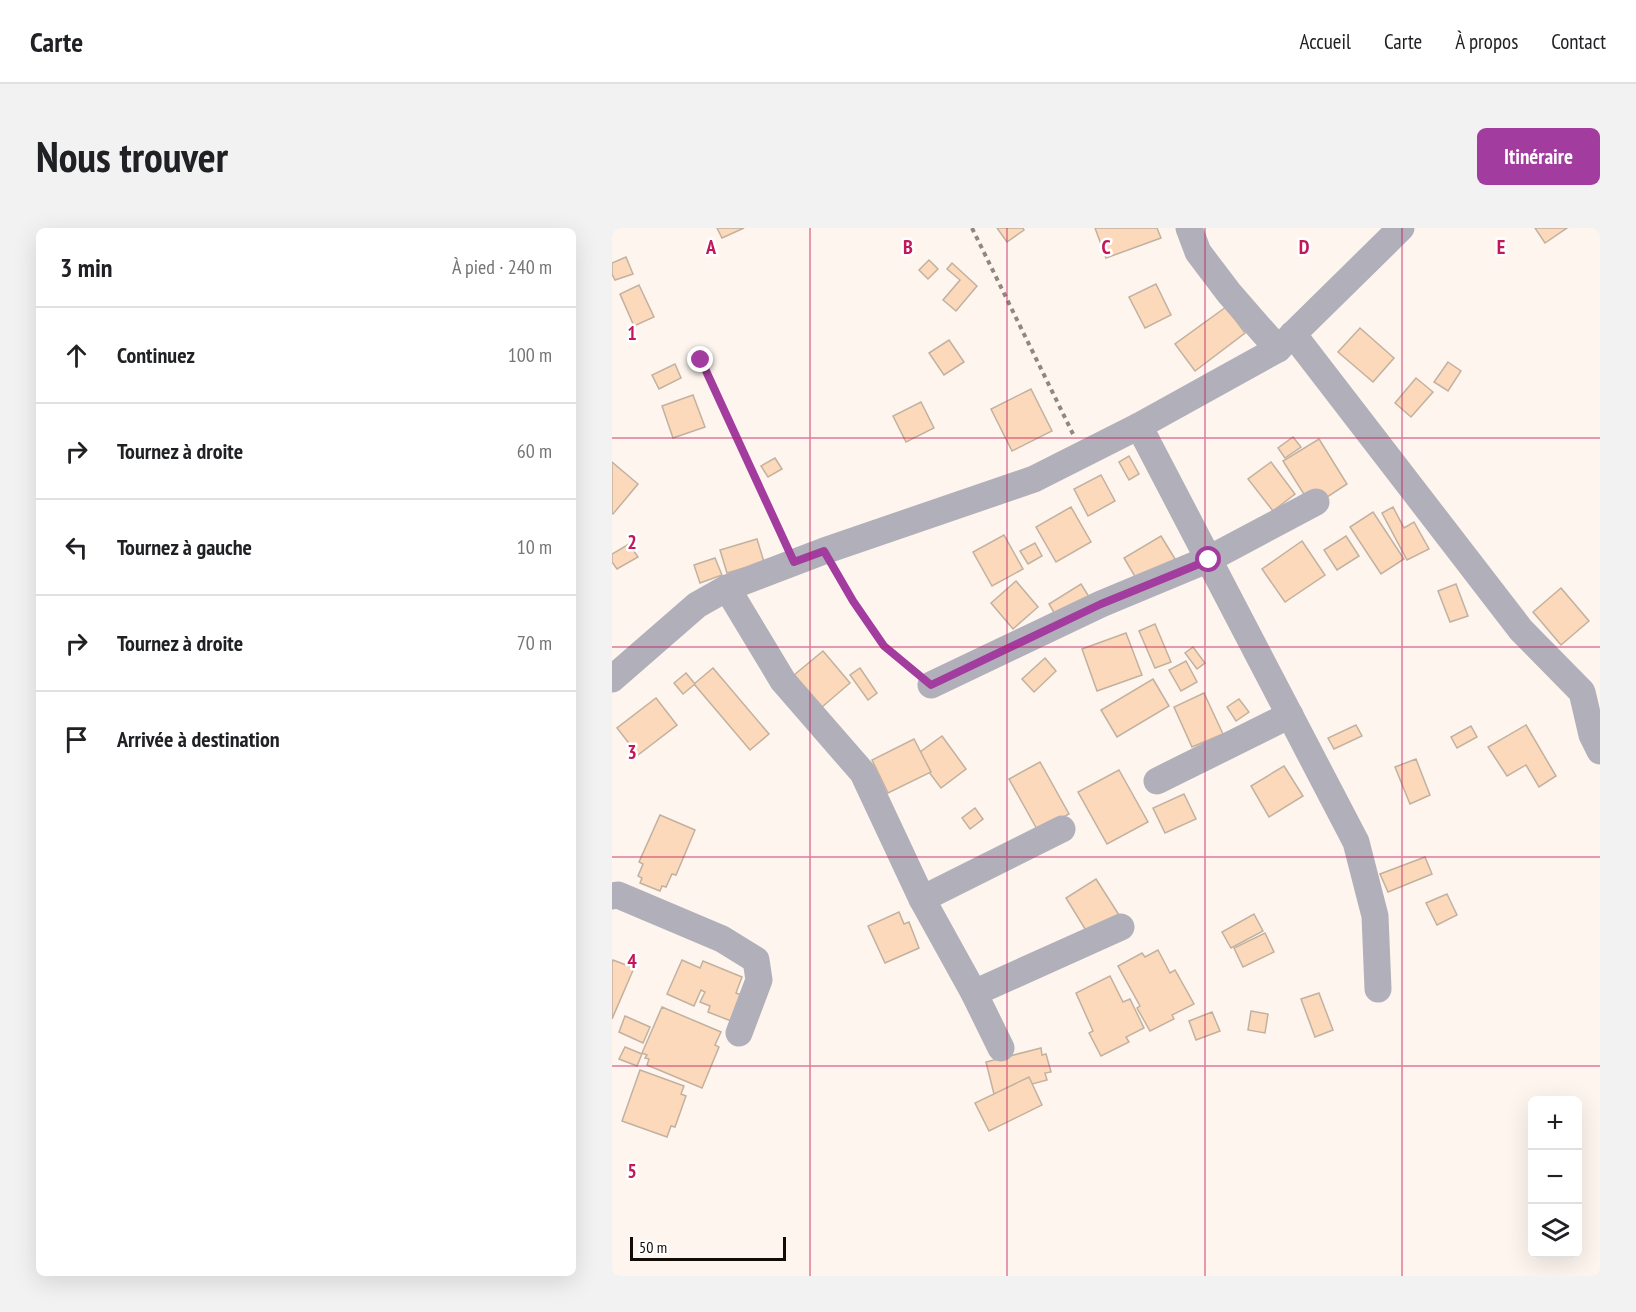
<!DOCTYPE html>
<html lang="fr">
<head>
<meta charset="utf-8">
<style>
	:root { --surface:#fff; --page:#f2f2f2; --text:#202124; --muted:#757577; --line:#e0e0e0; --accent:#a33c9f }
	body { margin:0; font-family:"PT Sans Narrow",sans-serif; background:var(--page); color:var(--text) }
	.controls { position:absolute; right:18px; bottom:18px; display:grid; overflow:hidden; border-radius:9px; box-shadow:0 6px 24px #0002 }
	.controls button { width:54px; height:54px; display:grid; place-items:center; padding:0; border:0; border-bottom:2px solid var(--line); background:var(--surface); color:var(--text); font:30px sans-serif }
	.scale { position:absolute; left:18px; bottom:15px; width:156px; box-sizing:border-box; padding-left:6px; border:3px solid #120c06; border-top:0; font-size:16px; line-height:21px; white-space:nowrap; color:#120c06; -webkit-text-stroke:4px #fff; paint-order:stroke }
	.stop { position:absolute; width:18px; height:18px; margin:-14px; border:4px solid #a33c9f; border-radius:50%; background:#fff }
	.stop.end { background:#a33c9f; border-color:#fff; box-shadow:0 2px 6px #0008 }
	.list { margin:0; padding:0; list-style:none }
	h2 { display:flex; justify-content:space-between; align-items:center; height:78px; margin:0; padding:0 24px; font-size:26px }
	h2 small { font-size:20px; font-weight:400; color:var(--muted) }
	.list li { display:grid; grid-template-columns:39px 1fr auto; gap:18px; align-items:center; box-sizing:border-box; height:96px; padding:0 24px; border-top:2px solid var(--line) }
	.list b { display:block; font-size:22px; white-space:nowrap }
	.list em { font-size:20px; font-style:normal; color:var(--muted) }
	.icon { flex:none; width:33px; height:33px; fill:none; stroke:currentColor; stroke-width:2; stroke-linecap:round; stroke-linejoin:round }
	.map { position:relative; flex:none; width:988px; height:1048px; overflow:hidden; border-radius:9px }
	header { display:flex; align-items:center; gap:36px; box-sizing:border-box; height:84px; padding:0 30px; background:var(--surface); border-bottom:2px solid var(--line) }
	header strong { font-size:28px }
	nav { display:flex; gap:33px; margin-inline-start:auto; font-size:21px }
	.intro { display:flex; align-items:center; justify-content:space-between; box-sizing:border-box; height:144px; padding:0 36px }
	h1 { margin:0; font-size:42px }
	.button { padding:15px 27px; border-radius:9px; background:var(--accent); color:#fff; font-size:21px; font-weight:700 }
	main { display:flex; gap:36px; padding:0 36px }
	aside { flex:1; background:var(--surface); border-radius:9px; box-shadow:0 6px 24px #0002 }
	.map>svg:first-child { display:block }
	.building { fill:#fbd9ba; stroke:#c3b1a0; stroke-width:1.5 }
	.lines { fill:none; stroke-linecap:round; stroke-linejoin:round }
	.path { stroke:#8f8881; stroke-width:4; stroke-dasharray:4.5 4.5; stroke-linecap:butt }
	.minor { stroke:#b1b0ba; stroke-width:27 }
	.route { stroke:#a33c9f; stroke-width:8 }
	.grid { fill:none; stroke:#c2185b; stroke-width:1.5; stroke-opacity:0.55 }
	.grid-label { font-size:20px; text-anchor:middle; font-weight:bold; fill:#c2185b; stroke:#fff; stroke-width:5; stroke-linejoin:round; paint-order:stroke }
</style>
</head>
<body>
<header>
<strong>Carte</strong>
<nav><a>Accueil</a><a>Carte</a><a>À propos</a><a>Contact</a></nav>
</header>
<div class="intro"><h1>Nous trouver</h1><a class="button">Itinéraire</a></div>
<main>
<aside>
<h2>3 min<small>À pied · 240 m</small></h2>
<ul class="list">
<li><svg class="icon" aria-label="ahead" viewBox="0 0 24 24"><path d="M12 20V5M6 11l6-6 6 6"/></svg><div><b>Continuez</b></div><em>100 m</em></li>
<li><svg class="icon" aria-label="right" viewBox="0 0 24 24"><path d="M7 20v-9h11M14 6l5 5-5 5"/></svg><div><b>Tournez à droite</b></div><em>60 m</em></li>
<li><svg class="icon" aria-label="left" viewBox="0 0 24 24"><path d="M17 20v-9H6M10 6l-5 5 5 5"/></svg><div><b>Tournez à gauche</b></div><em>10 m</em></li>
<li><svg class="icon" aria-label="right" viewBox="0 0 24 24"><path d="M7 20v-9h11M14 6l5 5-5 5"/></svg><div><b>Tournez à droite</b></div><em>70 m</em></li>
<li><svg class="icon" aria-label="arrive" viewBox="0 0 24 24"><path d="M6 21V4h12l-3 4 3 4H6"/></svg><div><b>Arrivée à destination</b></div></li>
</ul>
</aside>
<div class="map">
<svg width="988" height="1048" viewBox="0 0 988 1048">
	<rect width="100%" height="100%" fill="#fdf5ee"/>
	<g class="building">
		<polygon points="105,0 132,0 110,10"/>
		<polygon points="385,0 411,0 412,2 395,14"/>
		<polygon points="483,0 545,0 549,10 494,30"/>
		<polygon points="923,0 955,0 933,15"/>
		<polygon points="14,29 21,46 3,52 0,46 0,35"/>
		<polygon points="317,32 326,41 316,51 307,42"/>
		<polygon points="340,35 365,58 344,83 331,72 348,52 335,41"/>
		<polygon points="544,56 559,87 533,100 517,69"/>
		<polygon points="27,57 42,89 22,98 8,66"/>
		<polygon points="614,79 633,105 583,143 563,116"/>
		<polygon points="748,100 782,130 761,154 726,124"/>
		<polygon points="337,112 352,134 332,147 317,125"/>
		<polygon points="836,134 849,143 836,163 822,154"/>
		<polygon points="63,136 69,150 47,161 40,147"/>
		<polygon points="804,150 821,164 799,189 783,175"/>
		<polygon points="419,161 440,203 400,223 379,181"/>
		<polygon points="81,167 93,199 61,210 50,178"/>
		<polygon points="309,174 322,200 294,214 281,188"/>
		<polygon points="681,209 689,219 673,230 666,220"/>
		<polygon points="707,211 735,256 700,279 671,233"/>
		<polygon points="517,228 527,246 517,252 507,234"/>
		<polygon points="163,230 170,241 156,249 149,238"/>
		<polygon points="0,234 26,256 1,286 0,285"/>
		<polygon points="659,234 683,266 661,283 636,251"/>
		<polygon points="489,247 503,273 476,288 462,261"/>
		<polygon points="459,279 479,314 444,334 424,299"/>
		<polygon points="781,279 792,300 802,294 817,321 795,332 770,285"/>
		<polygon points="761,284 792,331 769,346 738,299"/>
		<polygon points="392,307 411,341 380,358 361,324"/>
		<polygon points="549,308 571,344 534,367 512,330"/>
		<polygon points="734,308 747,328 725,342 712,322"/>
		<polygon points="145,311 152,334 115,345 108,322"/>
		<polygon points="690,313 713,347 673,374 650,341"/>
		<polygon points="423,315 430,328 416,336 408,323"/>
		<polygon points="17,316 26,329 5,341 0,334 0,326"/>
		<polygon points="103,330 110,347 88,355 82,337"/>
		<polygon points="404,353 426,379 401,401 379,375"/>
		<polygon points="469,356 484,380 451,400 437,376"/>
		<polygon points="844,356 856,388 838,394 826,363"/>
		<polygon points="949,360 977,393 949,417 921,384"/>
		<polygon points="543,396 559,434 543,440 527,403"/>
		<polygon points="514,405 530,447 485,463 470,421"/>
		<polygon points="581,419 593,435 585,441 573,425"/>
		<polygon points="211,423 238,455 203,485 176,452"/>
		<polygon points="433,430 444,443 422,464 410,451"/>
		<polygon points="574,433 585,454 569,463 557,442"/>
		<polygon points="101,440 157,506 138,522 82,456"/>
		<polygon points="248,440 265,465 256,472 238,447"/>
		<polygon points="74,445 83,456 71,466 62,455"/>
		<polygon points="541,451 557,478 505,509 489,482"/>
		<polygon points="592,465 611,506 580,519 562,479"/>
		<polygon points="44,470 65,497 26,527 5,500"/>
		<polygon points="627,471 637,484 624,493 615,479"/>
		<polygon points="744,497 750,508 722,521 716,510"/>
		<polygon points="914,497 944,548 927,559 914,537 895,548 876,519"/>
		<polygon points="859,498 865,509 845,520 839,509"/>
		<polygon points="330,508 354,541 329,560 304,527"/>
		<polygon points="302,511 319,544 276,565 260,532"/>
		<polygon points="804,531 818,567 798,576 783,539"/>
		<polygon points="428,534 457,586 426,603 397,551"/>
		<polygon points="672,538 691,568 657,589 639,558"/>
		<polygon points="507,542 536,594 495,616 466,564"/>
		<polygon points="572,566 584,591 553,605 541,580"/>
		<polygon points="363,580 371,591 358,601 350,590"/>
		<polygon points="48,587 83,602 64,647 60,646 54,659 50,658 48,663 28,655 30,650 26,648 31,636 27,634"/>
		<polygon points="813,629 820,646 776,664 768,646"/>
		<polygon points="484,651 509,690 478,709 454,670"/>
		<polygon points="835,666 845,687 825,697 814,675"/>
		<polygon points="287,684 292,696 297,694 307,720 273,735 256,698"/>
		<polygon points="642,686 651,703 619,720 610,704"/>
		<polygon points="653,705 662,724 631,739 622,720"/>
		<polygon points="546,722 558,745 563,742 582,776 560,787 562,791 538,803 525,780 528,778 506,738 530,725 533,729"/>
		<polygon points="1,732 22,740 0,791 0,735"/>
		<polygon points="70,732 88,740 91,733 130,749 124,765 129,767 119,793 96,784 98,778 88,774 93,764 89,762 82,778 55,766"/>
		<polygon points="498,748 511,774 518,771 532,800 514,809 517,814 489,828 477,805 481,803 464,765"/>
		<polygon points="707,765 721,802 703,809 689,771"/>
		<polygon points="50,779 109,804 103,817 107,819 90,860 35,837 37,831 33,830 35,827 30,825"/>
		<polygon points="639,783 656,786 653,805 636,802"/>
		<polygon points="600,784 608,803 584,812 577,793"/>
		<polygon points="13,788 38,799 31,815 7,804"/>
		<polygon points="13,819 30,826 25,838 7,831"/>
		<polygon points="429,820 430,827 434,826 439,844 433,845 435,852 382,866 374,834"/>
		<polygon points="28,842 72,858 69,866 74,868 63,899 59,898 55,909 10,893"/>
		<polygon points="417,849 430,877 377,903 363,875"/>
	</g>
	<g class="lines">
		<g class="path">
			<polyline points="360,0 461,206"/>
			<polyline points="89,133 173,314"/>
			<polyline points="223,342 241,373 272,418 303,444"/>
		</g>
		<g class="minor">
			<polyline points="577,0 586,24 617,65 666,121"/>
			<polyline points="681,106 909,402 970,464 980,507 988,523"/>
			<polyline points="527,198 744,614 763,688 766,761"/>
			<polyline points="115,360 171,453 251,545 310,671 362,765 389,820"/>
			<polyline points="0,451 85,377 115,360 212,323 422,251 527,198 666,121 789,0"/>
			<polyline points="319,457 489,376 597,331 704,274"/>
			<polyline points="545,553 678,487"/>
			<polyline points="0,668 6,667 110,711 144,732 147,752 127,805"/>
			<polyline points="310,671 450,601"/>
			<polyline points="362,765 509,699"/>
		</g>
	</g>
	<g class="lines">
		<polyline class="route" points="89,132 182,334 212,323 241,373 272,418 319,457 489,376 597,332"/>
	</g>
	<path class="grid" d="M198 0V1048M395 0V1048M593 0V1048M790 0V1048M0 210H988M0 419H988M0 629H988M0 838H988"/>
	<g class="grid-label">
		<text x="99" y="26">A</text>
		<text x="296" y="26">B</text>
		<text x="494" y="26">C</text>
		<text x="692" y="26">D</text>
		<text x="889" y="26">E</text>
		<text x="20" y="112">1</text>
		<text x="20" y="321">2</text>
		<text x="20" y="531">3</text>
		<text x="20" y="740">4</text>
		<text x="20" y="950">5</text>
	</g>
</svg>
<div class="controls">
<button>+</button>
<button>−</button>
<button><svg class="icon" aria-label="layers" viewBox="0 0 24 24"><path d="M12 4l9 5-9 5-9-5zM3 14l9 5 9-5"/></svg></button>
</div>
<div class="scale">50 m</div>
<div class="stop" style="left:597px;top:332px"></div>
<div class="stop end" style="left:89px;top:132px"></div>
</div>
</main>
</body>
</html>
